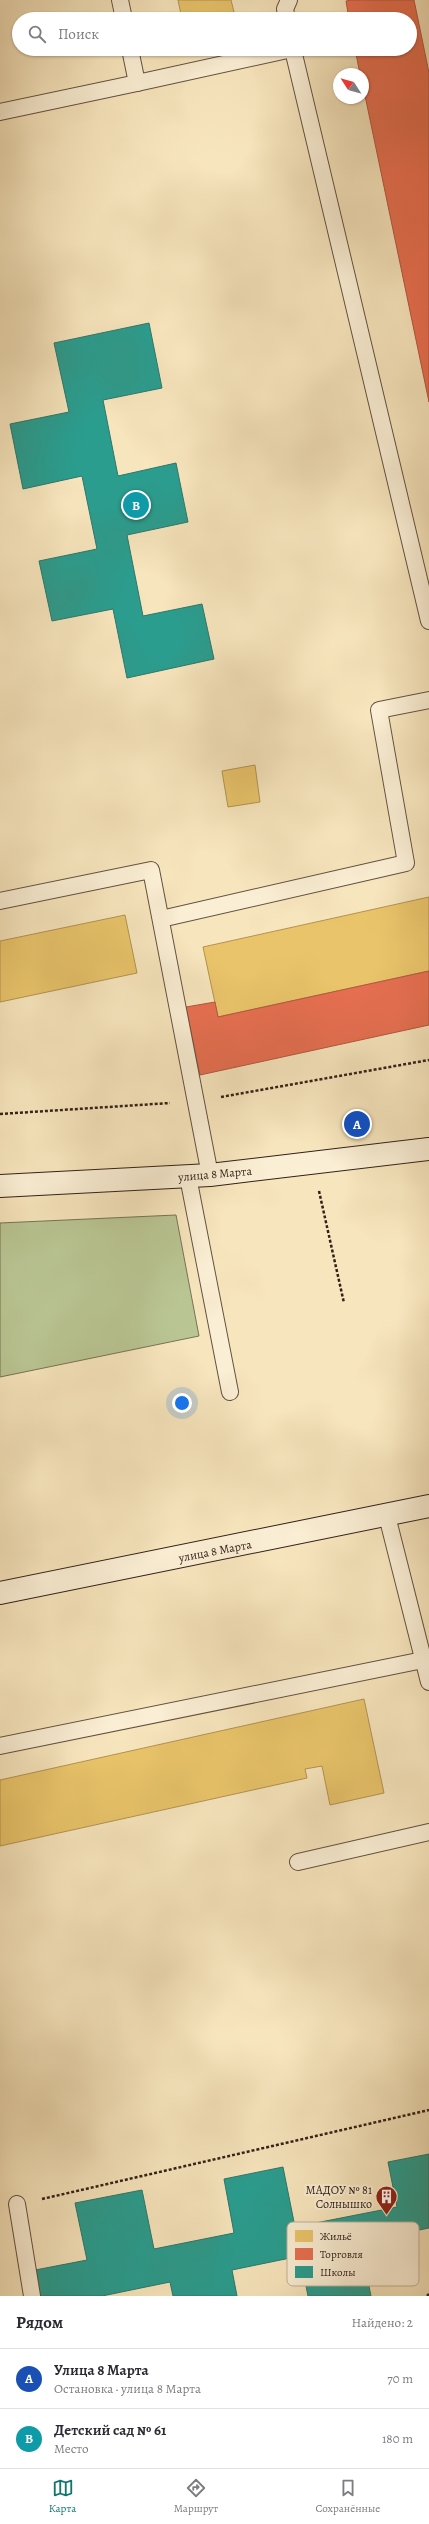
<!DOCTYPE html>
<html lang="ru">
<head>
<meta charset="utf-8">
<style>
	:root { --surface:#fff; --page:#f2f2f3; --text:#2b2b33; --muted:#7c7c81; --line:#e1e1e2; --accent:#0f766e }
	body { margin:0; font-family:Alegreya,serif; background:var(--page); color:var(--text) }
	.compass { position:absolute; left:333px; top:68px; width:36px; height:36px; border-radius:50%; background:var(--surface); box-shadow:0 1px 3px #0004; rotate:306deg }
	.you { position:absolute; left:182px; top:1403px; width:14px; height:14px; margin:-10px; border:3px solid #fff; border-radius:50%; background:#1a73e8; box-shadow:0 0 0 6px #1a73e833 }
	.badge { display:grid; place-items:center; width:26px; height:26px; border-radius:50%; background:var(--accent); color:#fff; font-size:13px; font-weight:700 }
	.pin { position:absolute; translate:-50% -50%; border:2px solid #fff; box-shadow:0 1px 4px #0006 }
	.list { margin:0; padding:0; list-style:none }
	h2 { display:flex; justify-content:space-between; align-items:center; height:52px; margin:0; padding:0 16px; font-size:17px }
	h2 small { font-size:13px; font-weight:400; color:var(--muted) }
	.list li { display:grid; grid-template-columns:26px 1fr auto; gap:12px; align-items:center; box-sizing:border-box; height:60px; padding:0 16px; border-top:1px solid var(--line) }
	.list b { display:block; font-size:15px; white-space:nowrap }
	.list p { margin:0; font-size:13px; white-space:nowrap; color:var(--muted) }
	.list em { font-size:13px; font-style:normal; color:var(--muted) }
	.icon { flex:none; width:22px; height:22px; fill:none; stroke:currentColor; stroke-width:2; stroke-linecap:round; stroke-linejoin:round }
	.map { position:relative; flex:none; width:429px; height:2296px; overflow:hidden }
	.search { position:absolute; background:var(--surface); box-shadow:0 1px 3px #0004; left:12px; right:12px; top:12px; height:44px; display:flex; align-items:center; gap:10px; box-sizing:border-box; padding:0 14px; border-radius:22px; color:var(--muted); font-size:15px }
	.sheet { height:172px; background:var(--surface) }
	nav { display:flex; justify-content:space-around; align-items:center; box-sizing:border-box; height:56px; border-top:1px solid var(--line); background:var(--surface); font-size:11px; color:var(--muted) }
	nav a { display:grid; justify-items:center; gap:2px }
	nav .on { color:var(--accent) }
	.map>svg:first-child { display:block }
	.green { fill:#b9c593; stroke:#767355 }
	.homes { fill:#e9c46a; stroke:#b29351 }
	.shops { fill:#e76f51; stroke:#b15840 }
	.schools { fill:#2a9d8f; stroke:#2c786b }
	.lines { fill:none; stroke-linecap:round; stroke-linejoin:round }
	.lane-casing { stroke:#635240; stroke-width:18 }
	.secondary-casing { stroke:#322117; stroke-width:24 }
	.path { stroke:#322117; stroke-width:2.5; stroke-dasharray:3 2; stroke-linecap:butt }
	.lane { stroke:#faeed4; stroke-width:16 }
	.secondary { stroke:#faeed4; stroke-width:22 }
	.labels { text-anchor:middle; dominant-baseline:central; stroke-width:4; stroke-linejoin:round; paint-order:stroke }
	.street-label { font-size:12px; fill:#322117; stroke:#faeed4 }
	.poi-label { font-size:12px; fill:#322117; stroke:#faeed4; text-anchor:end }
	.key { fill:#faeed4; stroke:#beb09b; stroke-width:1 }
	.key-label { font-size:11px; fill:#322117 }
</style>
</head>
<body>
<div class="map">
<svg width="429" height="2296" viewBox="0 0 429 2296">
	<rect width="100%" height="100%" fill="#f7e5bd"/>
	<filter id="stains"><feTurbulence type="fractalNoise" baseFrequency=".005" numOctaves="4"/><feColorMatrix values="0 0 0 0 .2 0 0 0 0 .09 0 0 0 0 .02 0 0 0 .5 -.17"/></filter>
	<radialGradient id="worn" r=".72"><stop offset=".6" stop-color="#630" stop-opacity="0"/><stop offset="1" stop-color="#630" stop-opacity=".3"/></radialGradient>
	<polygon class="green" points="176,1215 199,1336 0,1377 0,1223"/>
	<g class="homes">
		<polygon points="178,0 231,0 234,12 200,19 182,19"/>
		<polygon points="255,765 260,802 228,807 222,771"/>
		<polygon points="429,897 429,971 218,1017 203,947"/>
		<polygon points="125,915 137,973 0,1002 0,941"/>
		<polygon points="364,1699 384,1793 330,1805 322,1766 305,1769 307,1778 0,1846 0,1780"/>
	</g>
	<g class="shops">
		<polygon points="352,0 414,0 429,73 429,402 363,86 363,74 360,74 355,49 410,49 410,19 349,19 346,1"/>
		<polygon points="429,971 429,1025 200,1075 186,1007 215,1002 218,1017"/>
	</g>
	<g class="schools">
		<polygon points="149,323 162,388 103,400 118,476 176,463 188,522 127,535 143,616 202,604 214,659 127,678 113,609 52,621 39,561 97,549 82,476 23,489 10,424 69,412 54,343"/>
		<polygon points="429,2154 429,2228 360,2242 371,2296 308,2296 300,2256 232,2270 237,2296 173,2296 170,2282 102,2296 35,2296 30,2271 87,2260 75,2203 142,2190 154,2249 234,2233 224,2179 283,2167 295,2227 397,2207 388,2162"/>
	</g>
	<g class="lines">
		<defs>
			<g id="lane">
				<polyline points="120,0 124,19"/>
				<polyline points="287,19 285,9 289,0"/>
				<polyline points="130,49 137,83 292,49"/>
				<polyline points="293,50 429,621"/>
				<polyline points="0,112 137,83"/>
				<polyline points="0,901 151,870 210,1175"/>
				<polyline points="161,919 406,863 379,710 429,700"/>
				<polyline points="188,1177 230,1392"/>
				<polyline points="387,1516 429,1682"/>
				<polyline points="0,1746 423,1660"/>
				<polyline points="298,1862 429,1832"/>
				<polyline points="17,2204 32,2296"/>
			</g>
			<g id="secondary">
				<polyline points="0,1186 210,1175 429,1149"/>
				<polyline points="0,1593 429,1506"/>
			</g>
		</defs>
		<use href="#lane" class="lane-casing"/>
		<use href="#secondary" class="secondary-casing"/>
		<g class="path">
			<polyline points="221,1097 429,1060"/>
			<polyline points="0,1114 170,1103"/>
			<polyline points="319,1191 344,1303"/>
			<polyline points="42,2199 429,2110"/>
			<polyline points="427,2296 429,2294"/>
		</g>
		<use href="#lane" class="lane"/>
		<use href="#secondary" class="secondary"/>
	</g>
	<defs>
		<symbol id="building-pin" viewBox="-11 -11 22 30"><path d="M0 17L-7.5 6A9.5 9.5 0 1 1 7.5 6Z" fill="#8f2418" stroke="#faeed4"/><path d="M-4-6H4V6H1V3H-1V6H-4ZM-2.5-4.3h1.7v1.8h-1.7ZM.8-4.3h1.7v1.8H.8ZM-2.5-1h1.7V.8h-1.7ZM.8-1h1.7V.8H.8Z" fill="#fff"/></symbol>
	</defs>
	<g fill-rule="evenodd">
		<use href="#building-pin" x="374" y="2184" width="25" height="34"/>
	</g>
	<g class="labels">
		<g class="street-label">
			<text transform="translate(215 1174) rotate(-5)">улица 8 Марта</text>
			<text transform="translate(215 1551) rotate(-11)">улица 8 Марта</text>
		</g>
		<g class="poi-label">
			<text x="372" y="2190">МАДОУ № 81<tspan x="372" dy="14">Солнышко</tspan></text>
		</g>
	</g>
	<rect x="287" y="2222" width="132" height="64" rx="6" class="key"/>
	<rect x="295" y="2230" width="18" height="12" fill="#e9c46a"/>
	<rect x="295" y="2248" width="18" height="12" fill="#e76f51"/>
	<rect x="295" y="2266" width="18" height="12" fill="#2a9d8f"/>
	<g class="key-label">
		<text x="320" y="2240">Жильё</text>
		<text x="320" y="2258">Торговля</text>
		<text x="320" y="2276">Школы</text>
	</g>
	<rect width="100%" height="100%" filter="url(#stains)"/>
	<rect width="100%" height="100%" fill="url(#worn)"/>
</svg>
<svg class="compass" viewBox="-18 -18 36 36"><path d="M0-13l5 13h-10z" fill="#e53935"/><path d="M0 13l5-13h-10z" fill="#7c7c81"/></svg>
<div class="you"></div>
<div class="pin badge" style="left:357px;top:1124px;background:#1a4fb4">A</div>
<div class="pin badge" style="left:136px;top:505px;background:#0f9aa8">B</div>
<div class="search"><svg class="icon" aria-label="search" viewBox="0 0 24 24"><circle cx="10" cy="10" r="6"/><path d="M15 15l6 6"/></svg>Поиск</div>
</div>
<section class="sheet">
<h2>Рядом<small>Найдено: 2</small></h2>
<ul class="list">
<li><span class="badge" style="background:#1a4fb4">A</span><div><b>Улица 8 Марта</b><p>Остановка · улица 8 Марта</p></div><em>70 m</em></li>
<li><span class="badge" style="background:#0f9aa8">B</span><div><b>Детский сад № 61</b><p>Место</p></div><em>180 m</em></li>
</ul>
</section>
<nav>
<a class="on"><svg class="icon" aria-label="map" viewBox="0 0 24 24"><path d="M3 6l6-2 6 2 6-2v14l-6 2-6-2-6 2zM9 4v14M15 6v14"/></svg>Карта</a>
<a><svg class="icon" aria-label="directions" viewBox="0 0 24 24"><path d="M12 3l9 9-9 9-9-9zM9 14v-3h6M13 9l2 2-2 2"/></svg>Маршрут</a>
<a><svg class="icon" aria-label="saved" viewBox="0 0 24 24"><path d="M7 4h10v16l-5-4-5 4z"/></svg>Сохранённые</a>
</nav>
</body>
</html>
